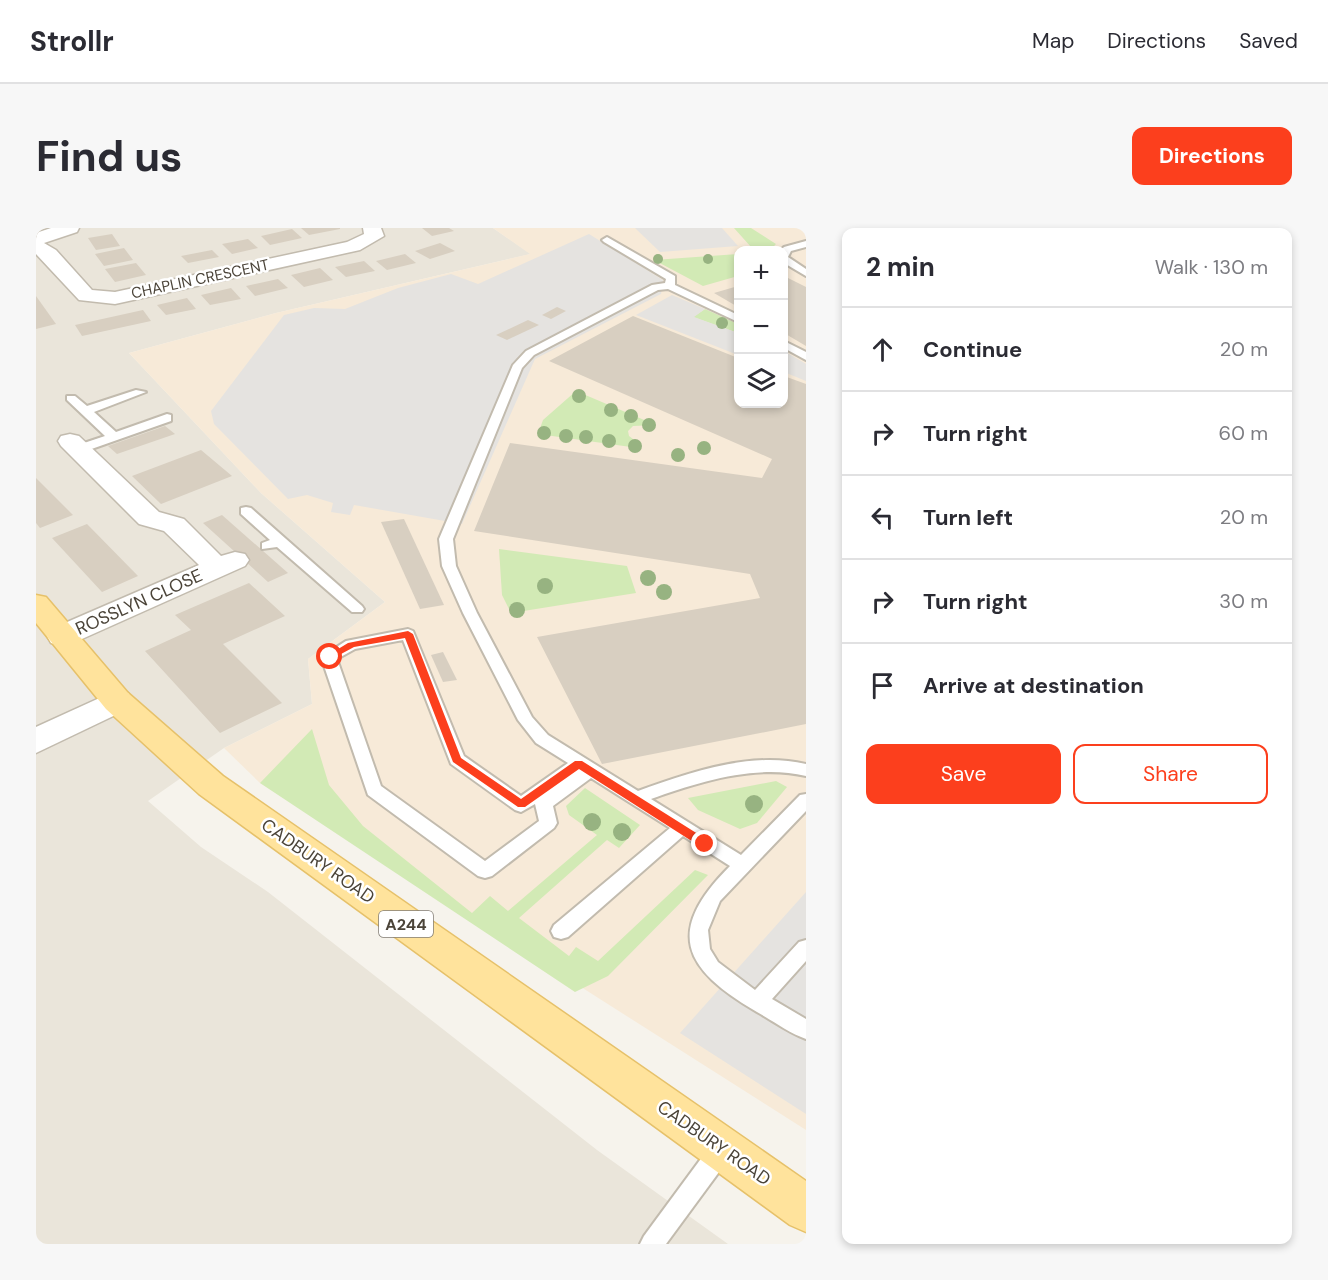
<!DOCTYPE html>
<html lang="en">
<head>
<meta charset="utf-8">
<style>
	:root { --surface:#fff; --page:#f7f7f7; --text:#2b2b33; --muted:#7c7c81; --line:#e1e1e2; --accent:#fc3f1d }
	body { margin:0; font-family:"DM Sans",sans-serif; background:var(--page); color:var(--text) }
	.controls { position:absolute; right:18px; top:18px; display:grid; overflow:hidden; border-radius:12px; box-shadow:0 3px 9px #0003 }
	.controls button { width:54px; height:54px; display:grid; place-items:center; padding:0; border:0; border-bottom:2px solid var(--line); background:var(--surface); color:var(--text); font:30px sans-serif }
	.stop { position:absolute; width:18px; height:18px; margin:-14px; border:4px solid #fc3f1d; border-radius:50%; background:#fff }
	.stop.end { background:#fc3f1d; border-color:#fff; box-shadow:0 2px 6px #0008 }
	.list { margin:0; padding:0; list-style:none }
	h2 { display:flex; justify-content:space-between; align-items:center; height:78px; margin:0; padding:0 24px; font-size:26px }
	h2 small { font-size:20px; font-weight:400; color:var(--muted) }
	.list li { display:grid; grid-template-columns:39px 1fr auto; gap:18px; align-items:center; box-sizing:border-box; height:84px; padding:0 24px; border-top:2px solid var(--line) }
	.list b { display:block; font-size:22px; white-space:nowrap }
	.list em { font-size:20px; font-style:normal; color:var(--muted) }
	.actions { display:flex; gap:12px; padding:18px 24px }
	.actions a { flex:1; padding:14px 0; border:2px solid var(--accent); border-radius:12px; text-align:center; font-size:21px; color:var(--accent) }
	.actions .main { background:var(--accent); color:#fff }
	.icon { flex:none; width:33px; height:33px; fill:none; stroke:currentColor; stroke-width:2; stroke-linecap:round; stroke-linejoin:round }
	.map { position:relative; flex:none; width:770px; height:1016px; overflow:hidden; border-radius:12px }
	header { display:flex; align-items:center; gap:36px; box-sizing:border-box; height:84px; padding:0 30px; background:var(--surface); border-bottom:2px solid var(--line) }
	header strong { font-size:28px }
	nav { display:flex; gap:33px; margin-inline-start:auto; font-size:21px }
	.intro { display:flex; align-items:center; justify-content:space-between; box-sizing:border-box; height:144px; padding:0 36px }
	h1 { margin:0; font-size:42px }
	.button { padding:15px 27px; border-radius:12px; background:var(--accent); color:#fff; font-size:21px; font-weight:700 }
	main { display:flex; gap:36px; padding:0 36px }
	aside { flex:1; background:var(--surface); border-radius:12px; box-shadow:0 3px 9px #0003 }
	.map>svg:first-child { display:block }
	.residential { fill:#eae5da }
	.commercial { fill:#f7ead8; fill-rule:evenodd }
	.green { fill:#d2eab5 }
	.parking { fill:#e5e3e0 }
	.building { fill:#d8cfc1 }
	.lines { fill:none; stroke-linecap:round; stroke-linejoin:round }
	.lane-casing { stroke:#c2bbae; stroke-width:4 }
	.street-casing { stroke:#c2bbae; stroke-width:3 }
	.primary-casing { stroke:#e6c16a; stroke-width:3 }
	.lane { fill:#fff; fill-rule:evenodd }
	.street { fill:#fff; fill-rule:evenodd }
	.primary { fill:#ffe39c; fill-rule:evenodd }
	.tree { fill:#97b381 }
	.route { fill:#fc3f1d }
	.labels { text-anchor:middle; dominant-baseline:central; stroke-width:5; stroke-linejoin:round; paint-order:stroke }
	.far-street-label { font-size:15px; fill:#4b4439; stroke:#fff }
	.shield { fill:#fff; stroke:#817c74; stroke-width:1.5 }
	.shield-label { font-size:16px; font-weight:bold; fill:#4b4439 }
	.street-label { font-size:18px; fill:#4b4439; stroke:#fff }
</style>
</head>
<body>
<header>
<strong>Strollr</strong>
<nav><a>Map</a><a>Directions</a><a>Saved</a></nav>
</header>
<div class="intro"><h1>Find us</h1><a class="button">Directions</a></div>
<main>
<div class="map">
<svg width="770" height="1016" viewBox="0 0 770 1016">
	<rect width="100%" height="100%" fill="#f6f3ec"/>
	<polygon class="residential" points="0,0 457,0 495,26 240,85 93,125 225,265 349,374 272,431 276,476 188,520 112,573 165,619 232,664 561,922 692,1016 0,1016"/>
	<path class="commercial" d="M457 0H770V902L224 555 188 520 276 476 272 431 349 374 225 265 93 125 240 85 494 26ZM702 22H748V176H702Z"/>
	<g class="green">
		<polygon points="698,0 715,0 740,16 734,22 703,22 702,21 715,19"/>
		<polygon points="702,26 702,48 667,58 618,32"/>
		<polygon points="669,81 702,96 702,105 657,89"/>
		<polygon points="540,163 620,197 597,198 592,203 593,208 605,217 602,220 502,206 507,192"/>
		<polygon points="463,321 591,338 600,365 475,385 466,367"/>
		<polygon points="276,501 293,557 327,598 436,685 454,668 472,683 561,607 533,587 530,578 549,560 604,597 583,620 571,612 483,690 533,728 540,719 562,733 659,642 672,647 572,748 539,764 224,555"/>
		<polygon points="740,553 751,559 721,595 704,601 662,582 652,570"/>
	</g>
	<g class="parking">
		<polygon points="599,0 686,0 702,18 624,24"/>
		<polygon points="553,6 627,52 625,66 499,131 426,296 318,277 314,287 295,284 297,275 271,267 252,271 178,196 175,183 248,87 278,80 309,81 362,60 415,46 442,56"/>
		<polygon points="636,67 669,81 658,89 702,105 702,127 600,87"/>
		<polygon points="748,123 770,136 770,153 748,144"/>
		<polygon points="770,664 770,886 644,805"/>
	</g>
	<g class="building">
		<polygon points="265,0 304,0 304,1 273,7"/>
		<polygon points="386,0 413,0 418,3 396,8"/>
		<polygon points="256,1 266,10 234,17 225,8"/>
		<polygon points="76,6 84,18 60,22 52,10"/>
		<polygon points="212,11 222,20 196,26 186,16"/>
		<polygon points="404,15 419,23 394,31 379,23"/>
		<polygon points="88,20 97,32 68,38 59,26"/>
		<polygon points="176,22 183,29 152,35 145,28"/>
		<polygon points="369,26 380,35 351,42 340,33"/>
		<polygon points="328,33 339,43 310,49 299,39"/>
		<polygon points="100,35 110,47 79,54 69,41"/>
		<polygon points="284,40 297,52 268,59 255,47"/>
		<polygon points="748,48 770,59 770,118 748,105"/>
		<polygon points="242,51 252,60 219,68 210,58"/>
		<polygon points="702,58 702,79 678,65"/>
		<polygon points="195,60 205,71 174,77 165,67"/>
		<polygon points="0,68 20,96 0,101"/>
		<polygon points="151,70 160,81 130,87 121,77"/>
		<polygon points="521,79 530,83 515,91 506,87"/>
		<polygon points="107,82 115,93 46,108 39,97"/>
		<polygon points="597,88 702,130 702,176 748,176 748,148 770,156 770,496 566,536 501,409 724,370 714,346 438,303 474,215 726,250 736,231 513,133"/>
		<polygon points="492,92 503,97 471,112 460,107"/>
		<polygon points="129,198 139,206 81,226 72,218"/>
		<polygon points="165,222 196,248 125,276 96,248"/>
		<polygon points="0,250 37,287 4,300 0,295"/>
		<polygon points="186,287 252,345 232,354 167,295"/>
		<polygon points="368,291 408,377 384,381 345,294"/>
		<polygon points="51,296 102,348 66,364 16,310"/>
		<polygon points="213,355 249,388 187,416 246,475 184,505 109,423 155,402 139,387"/>
		<polygon points="407,424 421,452 407,454 395,427"/>
	</g>
	<g class="lines">
		<defs>
			<g id="lane">
				<path d="M571 9 639 48V57L702 87V94L632 61 622 62 498 127 486 140 417 311 420 338 441 385 496 489 512 507 602 563C654 544 715 523 770 536V548C719 536 663 554 615 571L705 627 764 567 770 566V583L684 673 672 702 674 721 682 734 719 762 763 714 770 712V733L736 771 770 791V811C753 805 737 793 721 784 647 741 628 704 694 638L647 608 532 709 525 711 518 709 515 703 518 697 634 600 555 550 517 578 521 595 518 600 456 648 449 650 442 648 332 567 285 429 310 413 372 401 377 403 428 528 485 568 532 535 500 515 482 492 427 385 406 338 403 311 477 137 490 123 616 57 629 55 630 51 568 14 566 12ZM367 412 415 536 479 582 485 584 499 576 503 593 449 633 345 558 301 431 319 421Z"/>
				<polygon points="770,13 770,19 755,23 752,29 770,41 770,48 748,35 748,22 745,22 748,19"/>
				<polygon points="748,113 770,124 770,132 748,120"/>
				<polygon points="100,162 110,164 58,184 80,204 131,186 135,187 135,193 47,224 39,224 39,218 69,208 31,172 31,168 39,168 51,178"/>
				<polygon points="210,279 215,280 326,378 328,381 326,384 316,384 241,319 226,321 226,315 234,312 205,286 205,280"/>
				<polygon points="686,910 694,913 697,921 694,929 630,1016 604,1016 608,1008 678,913"/>
			</g>
			<g id="street">
				<polygon points="15,0 43,0 41,4 8,15 20,22 56,62 79,64 311,14 328,6 327,0 345,0 348,8 324,22 79,76 43,72 0,26 0,5"/>
				<polygon points="34,206 43,208 123,284 148,291 185,328 199,324 209,326 213,332 209,338 37,415 26,418 15,415 11,408 15,401 163,337 128,303 103,296 25,218 22,213 25,208"/>
				<polygon points="81,462 92,465 97,473 92,481 0,525 0,499"/>
			</g>
			<polygon id="primary" points="0,367 10,369 92,465 187,548 770,953 770,1004 754,997 163,566 70,481 0,395"/>
		</defs>
		<use href="#lane" class="lane-casing"/>
		<use href="#street" class="street-casing"/>
		<use href="#primary" class="primary-casing"/>
		<use href="#lane" class="lane"/>
		<use href="#street" class="street"/>
		<use href="#primary" class="primary"/>
	</g>
	<g class="tree">
		<circle cx="622" cy="31" r="5"/>
		<circle cx="672" cy="31" r="5"/>
		<circle cx="686" cy="95" r="6"/>
		<circle cx="543" cy="168" r="7"/>
		<circle cx="575" cy="182" r="7"/>
		<circle cx="595" cy="188" r="7"/>
		<circle cx="613" cy="197" r="7"/>
		<circle cx="508" cy="205" r="7"/>
		<circle cx="530" cy="208" r="7"/>
		<circle cx="550" cy="209" r="7"/>
		<circle cx="573" cy="213" r="7"/>
		<circle cx="599" cy="218" r="7"/>
		<circle cx="668" cy="220" r="7"/>
		<circle cx="642" cy="227" r="7"/>
		<circle cx="612" cy="350" r="8"/>
		<circle cx="509" cy="358" r="8"/>
		<circle cx="628" cy="364" r="8"/>
		<circle cx="481" cy="382" r="8"/>
		<circle cx="718" cy="576" r="9"/>
		<circle cx="556" cy="594" r="9"/>
		<circle cx="586" cy="604" r="9"/>
	</g>
	<polygon class="route" points="372,403 377,406 425,530 485,571 539,533 546,533 673,613 673,619 665,619 543,541 489,579 482,579 417,534 369,410 318,419 294,432 289,429 312,415"/>
	<g class="labels">
		<g class="far-street-label">
			<text transform="translate(164 51) rotate(-12)">CHAPLIN CRESCENT</text>
		</g>
		<rect class="shield" x="343" y="683" width="54" height="26" rx="4.5"/>
		<g class="shield-label">
			<text x="370" y="696">A244</text>
		</g>
		<g class="street-label">
			<text transform="translate(103 374) rotate(-24)">ROSSLYN CLOSE</text>
			<text transform="translate(282 633) rotate(35)">CADBURY ROAD</text>
			<text transform="translate(678 915) rotate(35)">CADBURY ROAD</text>
		</g>
	</g>
</svg>
<div class="controls">
<button>+</button>
<button>−</button>
<button><svg class="icon" aria-label="layers" viewBox="0 0 24 24"><path d="M12 4l9 5-9 5-9-5zM3 14l9 5 9-5"/></svg></button>
</div>
<div class="stop" style="left:294px;top:429px"></div>
<div class="stop end" style="left:669px;top:616px"></div>
</div>
<aside>
<h2>2 min<small>Walk · 130 m</small></h2>
<ul class="list">
<li><svg class="icon" aria-label="ahead" viewBox="0 0 24 24"><path d="M12 20V5M6 11l6-6 6 6"/></svg><div><b>Continue</b></div><em>20 m</em></li>
<li><svg class="icon" aria-label="right" viewBox="0 0 24 24"><path d="M7 20v-9h11M14 6l5 5-5 5"/></svg><div><b>Turn right</b></div><em>60 m</em></li>
<li><svg class="icon" aria-label="left" viewBox="0 0 24 24"><path d="M17 20v-9H6M10 6l-5 5 5 5"/></svg><div><b>Turn left</b></div><em>20 m</em></li>
<li><svg class="icon" aria-label="right" viewBox="0 0 24 24"><path d="M7 20v-9h11M14 6l5 5-5 5"/></svg><div><b>Turn right</b></div><em>30 m</em></li>
<li><svg class="icon" aria-label="arrive" viewBox="0 0 24 24"><path d="M6 21V4h12l-3 4 3 4H6"/></svg><div><b>Arrive at destination</b></div></li>
</ul>
<div class="actions"><a class="main">Save</a><a>Share</a></div>
</aside>
</main>
</body>
</html>
